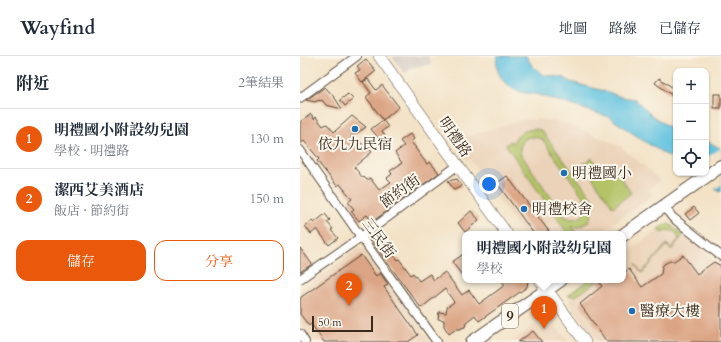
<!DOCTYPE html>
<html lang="zh-TW">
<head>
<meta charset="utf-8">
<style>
	:root { --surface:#fff; --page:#f2f2f3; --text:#1f2937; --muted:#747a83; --line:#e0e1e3; --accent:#ea580c }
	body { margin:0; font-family:Cardo,"Noto Serif TC",serif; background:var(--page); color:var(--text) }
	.controls { position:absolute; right:12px; top:12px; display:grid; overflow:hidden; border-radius:8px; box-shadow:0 1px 3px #0004 }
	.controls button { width:36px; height:36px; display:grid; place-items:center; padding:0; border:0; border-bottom:1px solid var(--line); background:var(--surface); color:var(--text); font:20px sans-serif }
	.scale { position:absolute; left:12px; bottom:10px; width:61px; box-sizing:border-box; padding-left:4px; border:2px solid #3b2a1e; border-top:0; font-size:11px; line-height:14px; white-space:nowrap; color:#3b2a1e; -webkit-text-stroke:3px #fbf7ec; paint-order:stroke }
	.you { position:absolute; left:189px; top:128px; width:14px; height:14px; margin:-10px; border:3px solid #fff; border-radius:50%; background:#1a73e8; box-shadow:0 0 0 6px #1a73e833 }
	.badge { display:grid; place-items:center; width:26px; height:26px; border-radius:50%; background:var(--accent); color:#fff; font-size:13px; font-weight:700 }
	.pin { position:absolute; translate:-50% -33px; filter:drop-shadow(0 1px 2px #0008) }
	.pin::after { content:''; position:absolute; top:21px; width:14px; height:12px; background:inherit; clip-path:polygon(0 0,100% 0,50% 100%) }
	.popup { position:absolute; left:162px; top:175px; width:164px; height:52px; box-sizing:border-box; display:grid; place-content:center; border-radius:8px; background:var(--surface); filter:drop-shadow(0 1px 3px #0005); font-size:13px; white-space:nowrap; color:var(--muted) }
	.popup b { font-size:15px; color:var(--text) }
	.popup::after { content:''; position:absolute; left:50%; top:100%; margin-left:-8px; border:8px solid transparent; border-top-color:var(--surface) }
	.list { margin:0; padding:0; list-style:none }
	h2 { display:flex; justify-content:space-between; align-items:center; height:52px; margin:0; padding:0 16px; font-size:17px }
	h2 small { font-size:13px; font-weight:400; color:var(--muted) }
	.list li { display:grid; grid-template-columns:26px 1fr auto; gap:12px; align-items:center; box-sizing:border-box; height:60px; padding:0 16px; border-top:1px solid var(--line) }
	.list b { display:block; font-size:15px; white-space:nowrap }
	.list p { margin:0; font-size:13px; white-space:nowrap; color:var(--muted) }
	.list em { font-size:13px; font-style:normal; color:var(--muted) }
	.actions { display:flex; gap:8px; padding:12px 16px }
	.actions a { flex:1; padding:9px 0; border:1px solid var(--accent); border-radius:12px; text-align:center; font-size:14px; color:var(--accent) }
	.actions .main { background:var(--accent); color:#fff }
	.icon { flex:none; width:22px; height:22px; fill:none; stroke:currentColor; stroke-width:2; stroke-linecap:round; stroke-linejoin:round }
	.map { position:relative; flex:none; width:421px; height:286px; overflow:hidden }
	header { display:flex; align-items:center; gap:24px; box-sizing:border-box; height:56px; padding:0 20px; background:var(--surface); border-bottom:1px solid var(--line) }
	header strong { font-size:19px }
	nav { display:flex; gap:22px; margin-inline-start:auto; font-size:14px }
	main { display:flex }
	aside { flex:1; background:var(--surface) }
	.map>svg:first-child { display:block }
	.built { fill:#ebd3b9 }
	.industrial { fill:#cdc2b9 }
	.green { fill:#b3c366; stroke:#777642; fill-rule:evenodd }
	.water { fill:#62c3e0; stroke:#4e767f }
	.pier { fill:#f3e2c6 }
	.building { fill:#dba484 }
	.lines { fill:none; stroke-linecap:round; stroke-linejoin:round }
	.street-casing { stroke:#574637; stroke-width:10 }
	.secondary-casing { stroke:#574637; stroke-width:12 }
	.primary-casing { stroke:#574637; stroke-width:14 }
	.street { stroke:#fff; stroke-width:8 }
	.secondary { stroke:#fff; stroke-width:11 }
	.primary { stroke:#fff; stroke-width:12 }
	.poi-dot { fill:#1f6fb2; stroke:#fbf7ec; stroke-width:1.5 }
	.labels { text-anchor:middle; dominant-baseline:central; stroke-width:4; stroke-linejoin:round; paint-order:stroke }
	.shield { fill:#fbf7ec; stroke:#75685c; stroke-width:1 }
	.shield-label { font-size:14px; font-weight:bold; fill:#3b2a1e }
	.street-label { font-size:15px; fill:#3b2a1e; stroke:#fbf7ec }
	.poi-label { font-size:15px; fill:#3b2a1e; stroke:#fbf7ec; text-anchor:start }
</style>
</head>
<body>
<header>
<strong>Wayfind</strong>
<nav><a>地圖</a><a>路線</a><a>已儲存</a></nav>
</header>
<main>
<aside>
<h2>附近<small>2筆結果</small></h2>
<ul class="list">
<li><span class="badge">1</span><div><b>明禮國小附設幼兒園</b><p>學校 · 明禮路</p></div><em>130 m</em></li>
<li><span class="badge">2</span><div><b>潔西艾美酒店</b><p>飯店 · 節約街</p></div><em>150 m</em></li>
</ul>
<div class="actions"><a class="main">儲存</a><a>分享</a></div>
</aside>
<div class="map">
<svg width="421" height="286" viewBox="0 0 421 286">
	<rect width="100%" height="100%" fill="#fbf7ec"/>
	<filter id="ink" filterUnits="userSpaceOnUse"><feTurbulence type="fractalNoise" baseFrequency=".025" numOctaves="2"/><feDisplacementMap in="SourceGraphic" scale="8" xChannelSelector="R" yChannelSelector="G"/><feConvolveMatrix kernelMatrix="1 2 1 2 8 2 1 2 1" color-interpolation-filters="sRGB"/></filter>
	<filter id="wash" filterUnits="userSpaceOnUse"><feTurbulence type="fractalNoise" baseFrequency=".012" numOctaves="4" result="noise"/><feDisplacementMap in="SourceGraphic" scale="16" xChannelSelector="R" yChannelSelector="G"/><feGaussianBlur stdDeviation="0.9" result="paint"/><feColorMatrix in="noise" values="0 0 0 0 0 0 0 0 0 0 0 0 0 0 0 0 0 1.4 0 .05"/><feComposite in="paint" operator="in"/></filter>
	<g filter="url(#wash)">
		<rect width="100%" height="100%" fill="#f3e2c6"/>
		<g class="built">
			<polygon points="239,63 254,65 272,70 294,79 321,91 360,124 350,133 352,140 298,178 223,178 169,102 167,104 162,98 165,96 161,82 223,64"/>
			<polygon points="368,167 421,210 421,286 298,286 271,249 268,239 288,224 323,224 323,199"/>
			<polygon points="59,193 65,194 131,286 15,286 0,265 0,235"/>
			<polygon points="247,260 249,261 268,286 211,286"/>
		</g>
		<polygon class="industrial" points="92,0 128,0 131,8 109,12 110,15 104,17"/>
		<g class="green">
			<path d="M235 73 241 74 293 143 294 149 289 166 278 171H272L275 175 271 178H268L206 89 210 85 213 87C217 77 224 74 235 73ZM229 81H235L242 83 285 143C289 158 279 168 264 160L220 97C220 89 222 84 229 81Z"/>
			<polygon points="292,102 296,107 279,119 275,114"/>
			<polygon points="311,107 331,137 313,151 292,121"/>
			<path d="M368 167 383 179 371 194 367 189 343 216H341L335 208 341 216H343L367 188 371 193 379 183C377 175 370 172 362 177L358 173Z"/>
			<polygon points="288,224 298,225 276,240 268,239"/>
		</g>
		<g class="water">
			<path d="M197 0H226L233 11 244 19 265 22 270 26 308 36 321 41 335 43 351 59 376 76V101L368 100 347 87 309 61 236 38C218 37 203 32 197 12 196 9 197 4 197 0Z"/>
			<polygon points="407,85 421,93 421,136 385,118 406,117 406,86"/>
		</g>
		<polygon class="pier" points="421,92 421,129 414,134 383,119 386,117 406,117 406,102"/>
		<g id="blocks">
			<g class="building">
				<polygon points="66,3 76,15 62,26 55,17 60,14 57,10"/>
				<polygon points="359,22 376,34 376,42 355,27"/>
				<polygon points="68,23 76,34 82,29 99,51 83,64 66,41 71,37 63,26"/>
				<polygon points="25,31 35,42 42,53 26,49 22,44 20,45 19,44 15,46 6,44"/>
				<polygon points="48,38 53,43 45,50 40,44"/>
				<rect x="414" y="38" width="7" height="14"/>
				<polygon points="11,58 14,63 16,61 23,70 27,68 34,76 52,60 66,71 51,81 68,92 72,96 54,111 63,122 64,121 67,124 70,122 79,134 91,126 87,122 92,118 90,115 102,107 95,97 104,90 100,85 110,78 114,83 111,86 116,92 115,92 127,108 130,106 139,117 72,166 67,159 59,165 51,155 54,153 48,146 52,143 40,128 37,130 17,105 19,103 4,85 0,88 0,66"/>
				<polygon points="83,64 88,71 82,75 85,80 80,84 71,73"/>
				<polygon points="207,120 251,178 234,178 197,127"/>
				<polygon points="157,123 162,130 154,134 148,125"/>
				<polygon points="394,151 399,157 390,164 385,158"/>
				<polygon points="171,155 179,164 165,176 158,167"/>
				<polygon points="25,158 30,164 27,166 33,173 31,174 38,182 29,189 17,173 11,178 5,170 12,165 14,167"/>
				<polygon points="76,177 98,204 99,203 111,219 113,217 119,225 130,218 134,224 145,216 162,239 169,234 179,248 205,229 201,224 228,224 227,231 179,265 175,259 166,266 165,271 161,272 161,273 156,273 149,278 144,270 144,264 138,263 139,256 146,257 147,251 154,246 145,233 121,252 69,182"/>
				<polygon points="0,192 12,208 0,216"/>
				<polygon points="165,197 165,223 152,206"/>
				<polygon points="61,199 76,220 80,217 88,228 84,231 118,279 108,286 24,286 11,268 9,270 0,258 0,242"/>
				<polygon points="383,199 397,218 414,206 421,210 421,286 307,286 280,248 302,230 297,224 323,224 323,217 329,213 342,231 361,218 362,211 364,208 370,205 374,205"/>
				<polygon points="233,275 242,286 218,286"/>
			</g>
		</g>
	</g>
	<g filter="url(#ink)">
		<use href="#blocks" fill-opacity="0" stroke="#574637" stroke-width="1"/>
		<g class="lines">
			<defs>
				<g id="street">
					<polyline points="0,42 57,0"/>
					<polyline points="0,94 61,181 137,286"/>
					<polyline points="364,150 372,161 421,200"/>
					<polyline points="0,223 61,181 157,110"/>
					<polyline points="0,278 5,286"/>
				</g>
				<g id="secondary">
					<polyline points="79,0 207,178"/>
					<polyline points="240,224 285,286"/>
				</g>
				<g id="primary">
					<polyline points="323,179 421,110"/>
					<polyline points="172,286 261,224"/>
				</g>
			</defs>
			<use href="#street" class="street-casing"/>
			<use href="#secondary" class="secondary-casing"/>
			<use href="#primary" class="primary-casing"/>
			<use href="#street" class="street"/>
			<use href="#secondary" class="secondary"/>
			<use href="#primary" class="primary"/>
		</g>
	</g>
	<g class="poi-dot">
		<circle cx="55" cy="73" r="4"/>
		<circle cx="264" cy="117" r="4"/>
		<circle cx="224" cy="153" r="4"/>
		<circle cx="332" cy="255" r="4"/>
	</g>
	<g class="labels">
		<rect class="shield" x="202" y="248" width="16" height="24" rx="3"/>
		<g class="shield-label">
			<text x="210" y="260">9</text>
		</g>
		<g class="street-label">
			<text transform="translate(155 81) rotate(55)">明禮路</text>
			<text transform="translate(100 135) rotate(-36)">節約街</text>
			<text transform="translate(79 182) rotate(54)">三民街</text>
		</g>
		<g class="poi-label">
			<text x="55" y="88" text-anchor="middle">依九九民宿</text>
			<text x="272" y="117">明禮國小</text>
			<text x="232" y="153">明禮校舍</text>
			<text x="340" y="255">醫療大樓</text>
		</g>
	</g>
</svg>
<div class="controls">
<button>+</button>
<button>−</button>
<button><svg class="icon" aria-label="locate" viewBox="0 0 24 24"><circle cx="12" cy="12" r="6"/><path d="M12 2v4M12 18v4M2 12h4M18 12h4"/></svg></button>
</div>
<div class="scale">50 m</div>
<div class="you"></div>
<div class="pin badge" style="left:244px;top:273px">1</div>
<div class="popup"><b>明禮國小附設幼兒園</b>學校</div>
<div class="pin badge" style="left:49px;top:250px">2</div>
</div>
</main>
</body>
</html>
